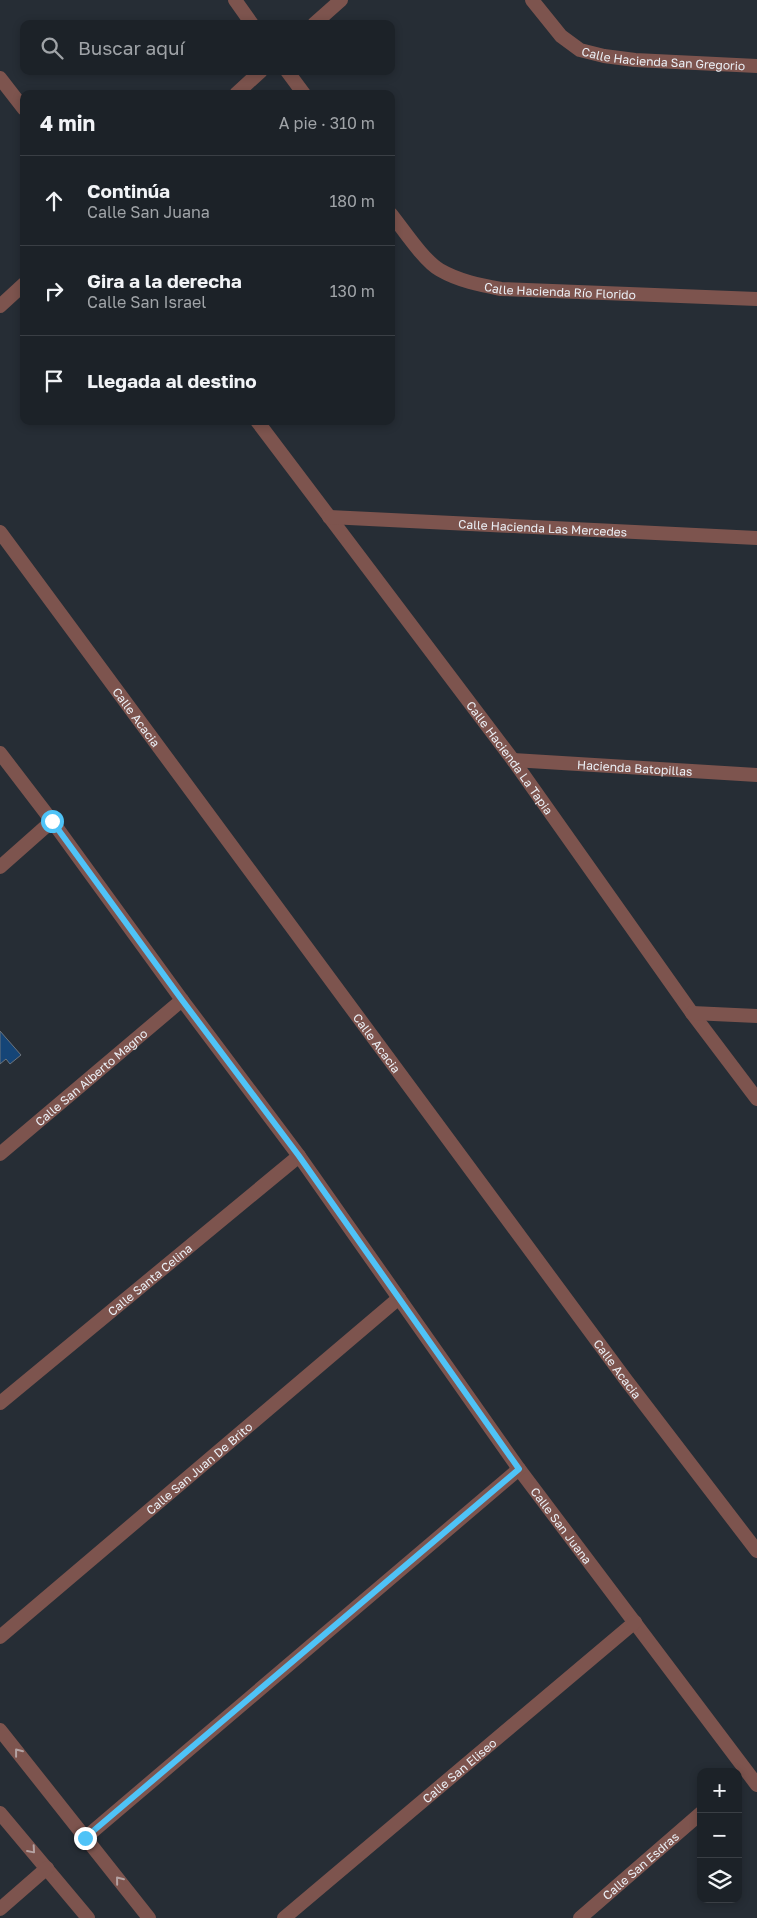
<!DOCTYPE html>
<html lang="es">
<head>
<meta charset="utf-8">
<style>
	:root { --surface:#1c2228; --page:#252a30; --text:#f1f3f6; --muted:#a0a4a8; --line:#3a3f45 }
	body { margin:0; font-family:"Golos Text",sans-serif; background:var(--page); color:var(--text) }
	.controls { position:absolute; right:15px; bottom:15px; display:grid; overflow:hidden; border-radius:10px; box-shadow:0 2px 8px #0003 }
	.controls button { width:45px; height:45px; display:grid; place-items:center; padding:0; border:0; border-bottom:1px solid var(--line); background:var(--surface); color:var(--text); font:25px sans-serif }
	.stop { position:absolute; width:15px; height:15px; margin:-11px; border:4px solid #4fc3f7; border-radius:50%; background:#fff }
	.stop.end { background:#4fc3f7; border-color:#fff; box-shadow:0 1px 5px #0008 }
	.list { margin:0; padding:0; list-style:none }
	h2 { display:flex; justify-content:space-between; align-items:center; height:65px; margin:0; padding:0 20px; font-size:21px }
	h2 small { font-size:16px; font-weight:400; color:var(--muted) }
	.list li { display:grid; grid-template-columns:32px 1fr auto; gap:15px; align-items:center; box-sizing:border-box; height:90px; padding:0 20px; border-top:1px solid var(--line) }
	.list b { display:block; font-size:19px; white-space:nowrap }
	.list p { margin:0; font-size:16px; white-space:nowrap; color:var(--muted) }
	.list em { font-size:16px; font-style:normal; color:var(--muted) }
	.icon { flex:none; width:28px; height:28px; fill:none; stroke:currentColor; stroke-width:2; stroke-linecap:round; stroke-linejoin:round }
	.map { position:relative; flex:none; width:757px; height:1918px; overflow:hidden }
	.search { position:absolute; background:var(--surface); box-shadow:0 2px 8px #0003; left:20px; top:20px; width:375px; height:55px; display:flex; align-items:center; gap:12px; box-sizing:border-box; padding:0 18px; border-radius:10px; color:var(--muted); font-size:19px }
	.panel { position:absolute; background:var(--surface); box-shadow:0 2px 8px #0003; left:20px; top:90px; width:375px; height:335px; border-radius:10px }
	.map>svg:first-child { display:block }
	.building { fill:#154577; stroke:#6c747d }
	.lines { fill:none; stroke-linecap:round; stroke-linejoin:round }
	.minor { stroke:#7d544e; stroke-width:14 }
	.tertiary { stroke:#7d544e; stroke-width:14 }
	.oneway { stroke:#b4a2a2 }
	.route { stroke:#4fc3f7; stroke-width:6 }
	.labels { text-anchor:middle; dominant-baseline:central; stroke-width:5; stroke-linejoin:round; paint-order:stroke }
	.street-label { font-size:12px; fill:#ebeff5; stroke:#1c232b }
</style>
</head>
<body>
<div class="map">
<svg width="757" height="1918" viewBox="0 0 757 1918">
	<rect width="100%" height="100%" fill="#262d35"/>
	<polygon class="building" points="0,1031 21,1055 10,1064 6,1059 0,1064"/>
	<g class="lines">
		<g class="minor">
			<polyline points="235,0 252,24"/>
			<path id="s1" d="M532 0 561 36 580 50 604 56 635 60 757 66"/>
			<polyline points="287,71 304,94"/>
			<polyline points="0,78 24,109"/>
			<path id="s2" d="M391 214C403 229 424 261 440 270 459 281 480 285 501 289L757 299"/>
			<path id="s3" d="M257 421 513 760 692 1013 757 1099"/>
			<path id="s4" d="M329 517 757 538"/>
			<path id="s5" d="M0 532 626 1380 757 1551"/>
			<path id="s6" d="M0 753 52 821 182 1000 299 1156 519 1469 757 1785"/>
			<path id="s7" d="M513 760 757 775"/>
			<polyline points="0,867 52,821"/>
			<polyline points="692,1013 757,1016"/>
			<path id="s8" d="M0 1154 182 1000"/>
			<path id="s9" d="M0 1403 299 1156"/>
			<path id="s10" d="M0 1637 399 1298"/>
			<polyline points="0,1730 149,1918"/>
			<polyline points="0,1813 88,1918"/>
			<polyline points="85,1838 519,1469"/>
			<polyline points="0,1909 47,1868"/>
			<path id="s11" d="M284 1918 635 1622"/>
			<path id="s12" d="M580 1918 701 1813"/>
		</g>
		<g class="tertiary">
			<polyline points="314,24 341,0"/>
			<polyline points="236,94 261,71"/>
			<polyline points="0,306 24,284"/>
		</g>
	</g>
	<defs><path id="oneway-chevron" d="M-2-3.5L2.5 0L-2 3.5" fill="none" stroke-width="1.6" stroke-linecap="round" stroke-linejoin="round" transform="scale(1.25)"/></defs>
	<g class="oneway">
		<use href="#oneway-chevron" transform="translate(18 1752) rotate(-128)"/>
		<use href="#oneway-chevron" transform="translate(32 1850) rotate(49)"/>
		<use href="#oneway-chevron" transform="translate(119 1880) rotate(-129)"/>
	</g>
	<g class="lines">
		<polyline class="route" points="52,821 182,1000 299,1156 519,1469 85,1838"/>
	</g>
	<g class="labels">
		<g class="street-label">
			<text stroke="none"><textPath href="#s1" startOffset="154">Calle Hacienda San Gregorio</textPath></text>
			<text stroke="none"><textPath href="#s2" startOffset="198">Calle Hacienda Río Florido</textPath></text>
			<text stroke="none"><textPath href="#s4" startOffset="214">Calle Hacienda Las Mercedes</textPath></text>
			<text stroke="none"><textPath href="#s5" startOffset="230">Calle Acacia</textPath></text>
			<text stroke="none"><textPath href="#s3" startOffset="421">Calle Hacienda La Tapia</textPath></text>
			<text stroke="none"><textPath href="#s7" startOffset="122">Hacienda Batopillas</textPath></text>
			<text stroke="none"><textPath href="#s5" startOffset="635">Calle Acacia</textPath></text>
			<text stroke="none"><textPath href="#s8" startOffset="119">Calle San Alberto Magno</textPath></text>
			<text stroke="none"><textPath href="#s9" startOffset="194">Calle Santa Celina</textPath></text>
			<text stroke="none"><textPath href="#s5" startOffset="1040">Calle Acacia</textPath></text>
			<text stroke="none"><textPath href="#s10" startOffset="261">Calle San Juan De Brito</textPath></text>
			<text stroke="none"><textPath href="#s6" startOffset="955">Calle San Juana</textPath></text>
			<text stroke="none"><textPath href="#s11" startOffset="229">Calle San Eliseo</textPath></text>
			<text stroke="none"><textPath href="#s12" startOffset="80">Calle San Esdras</textPath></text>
		</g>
	</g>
</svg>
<div class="controls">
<button>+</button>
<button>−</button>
<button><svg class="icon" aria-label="layers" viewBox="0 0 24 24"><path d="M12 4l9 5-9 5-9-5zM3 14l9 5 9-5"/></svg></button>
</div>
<div class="stop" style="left:52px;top:821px"></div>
<div class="stop end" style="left:85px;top:1838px"></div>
<div class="search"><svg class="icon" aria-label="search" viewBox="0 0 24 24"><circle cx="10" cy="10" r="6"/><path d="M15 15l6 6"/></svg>Buscar aquí</div>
<section class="panel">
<h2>4 min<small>A pie · 310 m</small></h2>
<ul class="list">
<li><svg class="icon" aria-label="ahead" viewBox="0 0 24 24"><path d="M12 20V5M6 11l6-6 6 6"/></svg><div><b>Continúa</b><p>Calle San Juana</p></div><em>180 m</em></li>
<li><svg class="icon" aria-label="right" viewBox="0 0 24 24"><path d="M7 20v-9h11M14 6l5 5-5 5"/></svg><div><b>Gira a la derecha</b><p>Calle San Israel</p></div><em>130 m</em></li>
<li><svg class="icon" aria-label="arrive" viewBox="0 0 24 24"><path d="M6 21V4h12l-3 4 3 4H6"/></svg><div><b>Llegada al destino</b></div></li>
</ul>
</section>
</div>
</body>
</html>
